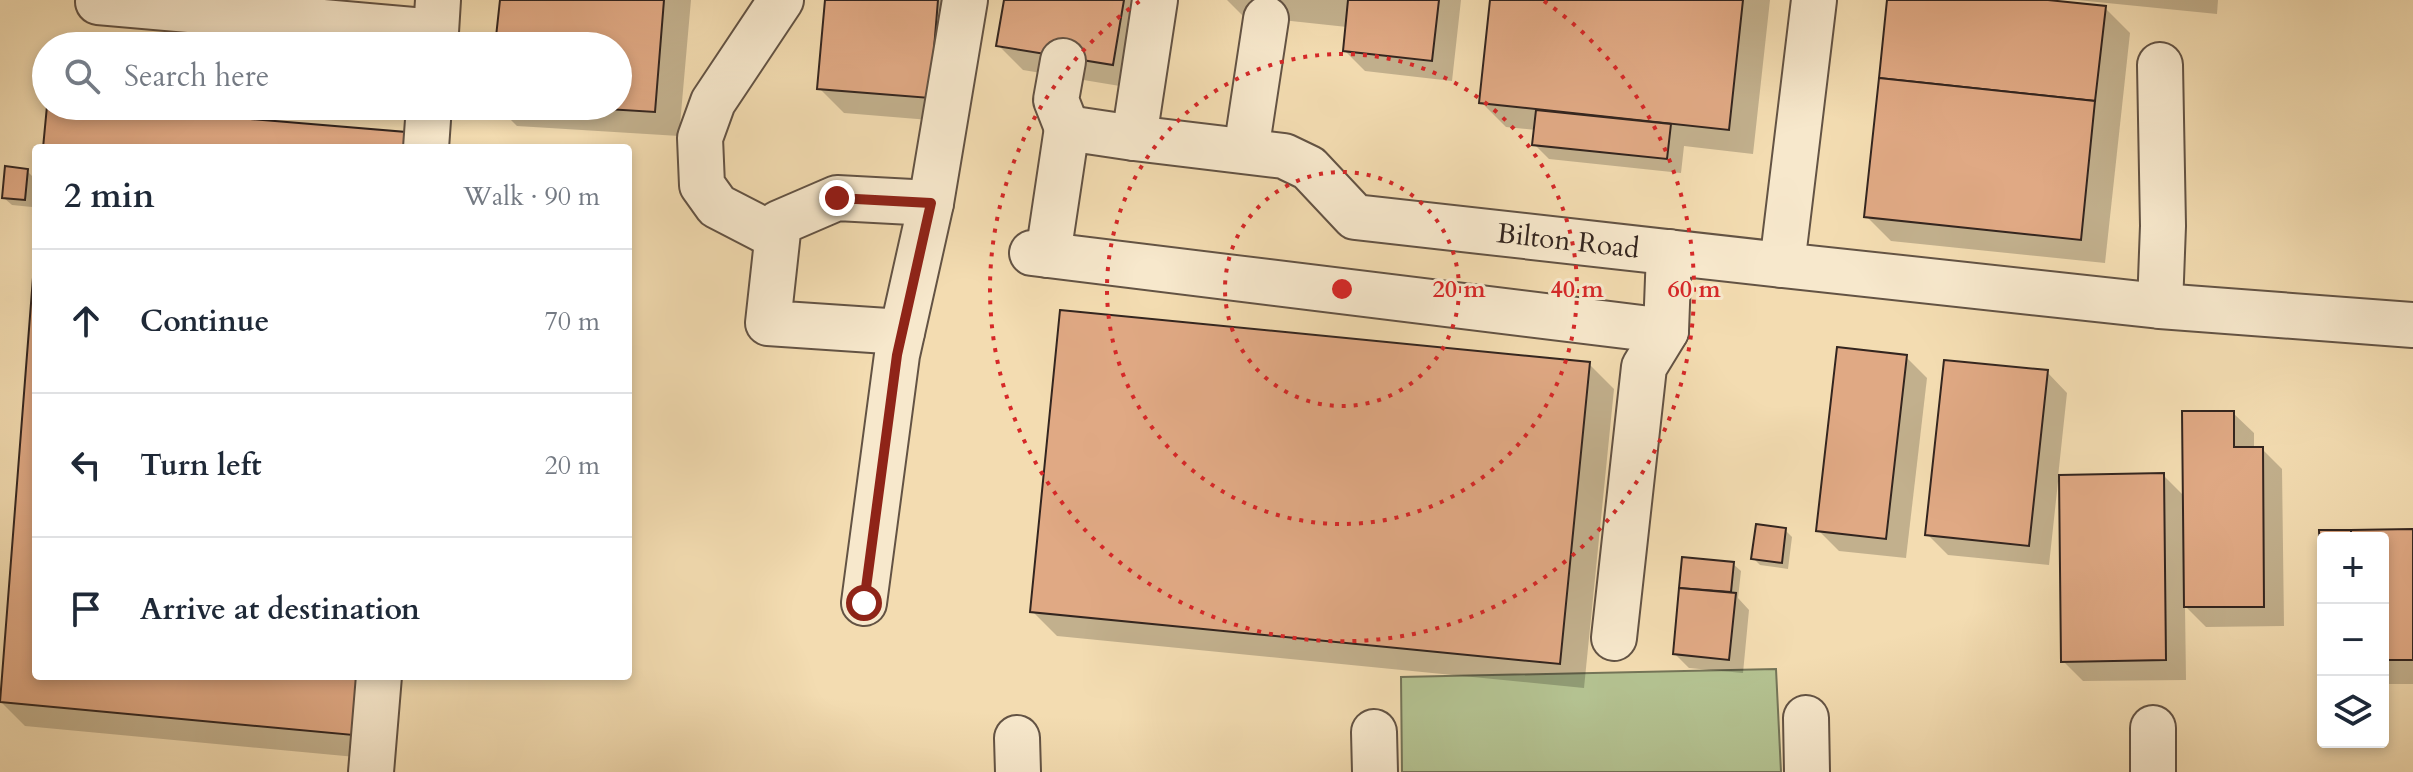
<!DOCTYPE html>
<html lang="en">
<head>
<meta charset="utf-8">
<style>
	:root { --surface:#fff; --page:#f6f6f7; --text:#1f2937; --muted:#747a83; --line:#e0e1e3 }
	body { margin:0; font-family:Cardo,serif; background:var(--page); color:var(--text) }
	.controls { position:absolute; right:24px; bottom:24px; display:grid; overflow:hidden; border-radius:8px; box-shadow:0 4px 12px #0003 }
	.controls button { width:72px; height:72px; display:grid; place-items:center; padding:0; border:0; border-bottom:2px solid var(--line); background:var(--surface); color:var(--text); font:40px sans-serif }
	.stop { position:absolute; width:24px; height:24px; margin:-18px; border:6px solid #8f2418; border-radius:50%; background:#fff }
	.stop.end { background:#8f2418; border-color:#fff; box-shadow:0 2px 8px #0008 }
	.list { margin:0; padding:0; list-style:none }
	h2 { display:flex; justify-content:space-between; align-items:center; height:104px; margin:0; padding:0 32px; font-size:34px }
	h2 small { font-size:26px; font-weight:400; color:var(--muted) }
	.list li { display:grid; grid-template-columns:52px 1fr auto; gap:24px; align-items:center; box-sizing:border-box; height:144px; padding:0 32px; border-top:2px solid var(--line) }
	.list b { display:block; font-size:30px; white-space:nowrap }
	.list em { font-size:26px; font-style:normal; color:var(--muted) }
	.icon { flex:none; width:44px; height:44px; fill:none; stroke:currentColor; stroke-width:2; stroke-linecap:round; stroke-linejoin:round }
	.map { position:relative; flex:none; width:2413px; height:772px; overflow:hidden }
	.search { position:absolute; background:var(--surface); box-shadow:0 4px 12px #0003; left:32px; top:32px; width:600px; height:88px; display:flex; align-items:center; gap:20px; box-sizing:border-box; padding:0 28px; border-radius:44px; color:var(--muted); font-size:30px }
	.panel { position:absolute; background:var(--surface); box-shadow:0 4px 12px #0003; left:32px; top:144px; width:600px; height:536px; border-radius:8px }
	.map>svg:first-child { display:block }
	.green { fill:#b4c291; stroke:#747458; stroke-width:2 }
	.shadow { fill:#0003 }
	.building { fill:#e0a984; stroke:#33251f; stroke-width:2 }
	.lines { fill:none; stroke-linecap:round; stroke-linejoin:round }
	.minor-casing { stroke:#635344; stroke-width:48 }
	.minor { stroke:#f7e8cc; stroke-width:44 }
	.route { stroke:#8f2418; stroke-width:10 }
	.ring { fill:none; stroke:#d62828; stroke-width:4; stroke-dasharray:4 8 }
	.labels { text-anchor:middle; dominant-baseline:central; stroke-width:6; stroke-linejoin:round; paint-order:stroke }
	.street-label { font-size:28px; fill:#33251f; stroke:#f7e8cc }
	.centre { fill:#d62828; stroke:#f7e8cc; stroke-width:4 }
	.ring-label { font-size:24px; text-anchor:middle; font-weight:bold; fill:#d62828; stroke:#f7e8cc; stroke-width:6; stroke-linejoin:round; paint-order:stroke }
</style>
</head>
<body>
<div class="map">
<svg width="2413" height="772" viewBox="0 0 2413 772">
	<rect width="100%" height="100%" fill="#f3dcb1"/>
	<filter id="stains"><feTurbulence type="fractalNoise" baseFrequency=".0025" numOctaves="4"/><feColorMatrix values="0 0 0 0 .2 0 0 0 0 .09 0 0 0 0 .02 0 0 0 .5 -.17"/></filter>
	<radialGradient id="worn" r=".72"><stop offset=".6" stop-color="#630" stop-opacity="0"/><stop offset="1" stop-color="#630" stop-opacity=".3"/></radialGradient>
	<polygon class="green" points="1776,669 1781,772 1402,772 1401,677"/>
	<g class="shadow">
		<polygon points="502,0 691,0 679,136 517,126 497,106 618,106 618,46 497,46"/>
		<polygon points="827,0 964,0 954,122 844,113 820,89"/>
		<polygon points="1006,0 1152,0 1138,89 1023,70 998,45"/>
		<polygon points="1227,0 1461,0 1452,81 1365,71 1345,51 1347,27 1243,16"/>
		<polygon points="1492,0 1770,0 1753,154 1684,146 1681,173 1549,159 1534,144 1536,130 1506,127 1481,102"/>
		<polygon points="1889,0 2029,0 2105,8 2130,33 2105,263 1891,241 1866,216"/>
		<polygon points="2077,0 2218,0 2217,14"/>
		<polygon points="27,171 34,178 32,207 12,205 4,198"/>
		<polygon points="36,263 36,676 384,676 377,759 25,726 0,701"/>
		<polygon points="1906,357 1927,378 1906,558 1839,551 1818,530"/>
		<polygon points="1589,364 1614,389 1584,688 1057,636 1032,611"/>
		<polygon points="2047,372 2067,393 2058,477 2163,475 2185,497 2233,413 2254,433 2254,449 2262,449 2282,469 2284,626 2206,627 2185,606 2186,680 2083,681 2063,661 2061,482 2058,482 2049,565 1948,555 1927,534"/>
		<polygon points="1785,530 1792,537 1788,569 1760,565 1753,558"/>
		<polygon points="2413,531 2413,684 2383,684 2383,538 2323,538 2323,660 2321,532"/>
		<polygon points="1684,559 1733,564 1741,571 1738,598 1749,610 1743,673 1689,668 1675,654"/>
	</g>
	<g class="building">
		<polygon points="500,0 664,0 655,112 558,106 618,106 618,46 495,46"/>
		<polygon points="825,0 938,0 930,98 817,89"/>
		<polygon points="1004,0 1124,0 1113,65 996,46"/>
		<polygon points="1348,0 1439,0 1432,61 1343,51"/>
		<polygon points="1490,0 1743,0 1729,130 1479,103"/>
		<polygon points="1887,0 2048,0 2106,6 2095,101 1879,78"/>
		<polygon points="1879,78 2095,101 2081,240 1864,217"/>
		<polygon points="47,106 97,106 406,132 404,148 43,148"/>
		<polygon points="1536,110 1671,124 1667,159 1532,145"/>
		<polygon points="5,166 28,169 25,200 2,198"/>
		<polygon points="36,239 36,676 358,676 353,735 0,702"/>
		<polygon points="1060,310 1590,362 1560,664 1030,612"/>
		<polygon points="1837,347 1907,355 1886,539 1816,531"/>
		<polygon points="1944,360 2048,370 2029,546 1925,535"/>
		<polygon points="2182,411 2234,411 2234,447 2263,447 2264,607 2184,607"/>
		<polygon points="2164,473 2166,660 2061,662 2059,475"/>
		<polygon points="1756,524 1786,528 1782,563 1751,559"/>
		<polygon points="2413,529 2413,660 2383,660 2383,538 2351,538 2351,530"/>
		<polygon points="2319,530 2351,530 2351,538 2323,538 2323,660"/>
		<polygon points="1682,557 1734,562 1731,592 1679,588"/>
		<polygon points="1679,588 1736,593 1729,660 1673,654"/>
	</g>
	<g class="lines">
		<defs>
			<g id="minor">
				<path id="s1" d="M1155 0 1134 138 1284 156 1309 168 1355 217 1782 265"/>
				<polyline points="1814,0 1782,265 2160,306 2413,325"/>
				<polyline points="98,2 436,32 438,0"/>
				<polyline points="1063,61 1056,100 1067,128"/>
				<polyline points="2160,65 2163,226 2160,306"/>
				<polyline points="426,148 429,106"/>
				<polyline points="1246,151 1266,19"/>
				<polyline points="777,237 717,206 702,185 700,138 713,102 781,0"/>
				<polyline points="1032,253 1666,331 1669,252"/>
				<polyline points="1048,255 1067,128 1134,138"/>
				<polyline points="902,332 768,323 779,223 837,198 931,203"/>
				<polyline points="864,603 897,355 931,203 965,0"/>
				<polyline points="1614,638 1644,367 1666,331"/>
				<polyline points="1806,718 1807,772"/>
				<polyline points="2153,728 2153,772"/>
				<polyline points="1374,732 1375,772"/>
				<polyline points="1017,738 1018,772"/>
				<polyline points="371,772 379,676"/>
			</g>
		</defs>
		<use href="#minor" class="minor-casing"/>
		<use href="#minor" class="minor"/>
	</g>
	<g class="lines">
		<polyline class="route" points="837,198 931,203 897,355 864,603"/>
	</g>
	<g class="ring">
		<circle cx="1342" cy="289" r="117"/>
		<circle cx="1342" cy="289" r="235"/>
		<path d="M1544 1A352 352 0 1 1 1140 1"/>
	</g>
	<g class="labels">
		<g class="street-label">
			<text stroke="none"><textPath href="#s1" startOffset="600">Bilton Road</textPath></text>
		</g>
	</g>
	<circle cx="1342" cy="289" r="12" class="centre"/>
	<g class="ring-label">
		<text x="1459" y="297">20 m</text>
		<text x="1577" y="297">40 m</text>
		<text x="1694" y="297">60 m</text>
	</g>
	<rect width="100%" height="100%" filter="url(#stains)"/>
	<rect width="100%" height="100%" fill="url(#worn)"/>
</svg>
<div class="controls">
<button>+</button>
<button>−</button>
<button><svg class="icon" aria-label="layers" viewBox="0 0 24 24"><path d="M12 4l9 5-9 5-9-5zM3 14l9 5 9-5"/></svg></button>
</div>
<div class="stop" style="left:864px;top:603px"></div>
<div class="stop end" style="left:837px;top:198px"></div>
<div class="search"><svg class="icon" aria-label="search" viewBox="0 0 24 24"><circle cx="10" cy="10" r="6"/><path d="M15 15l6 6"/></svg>Search here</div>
<section class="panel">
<h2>2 min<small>Walk · 90 m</small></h2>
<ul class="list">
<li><svg class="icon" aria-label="ahead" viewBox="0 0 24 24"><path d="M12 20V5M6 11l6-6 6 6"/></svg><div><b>Continue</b></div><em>70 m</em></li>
<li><svg class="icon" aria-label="left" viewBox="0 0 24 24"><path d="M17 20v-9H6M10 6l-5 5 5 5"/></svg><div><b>Turn left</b></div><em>20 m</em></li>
<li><svg class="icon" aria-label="arrive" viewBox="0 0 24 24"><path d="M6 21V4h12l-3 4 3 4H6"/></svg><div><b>Arrive at destination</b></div></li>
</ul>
</section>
</div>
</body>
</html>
